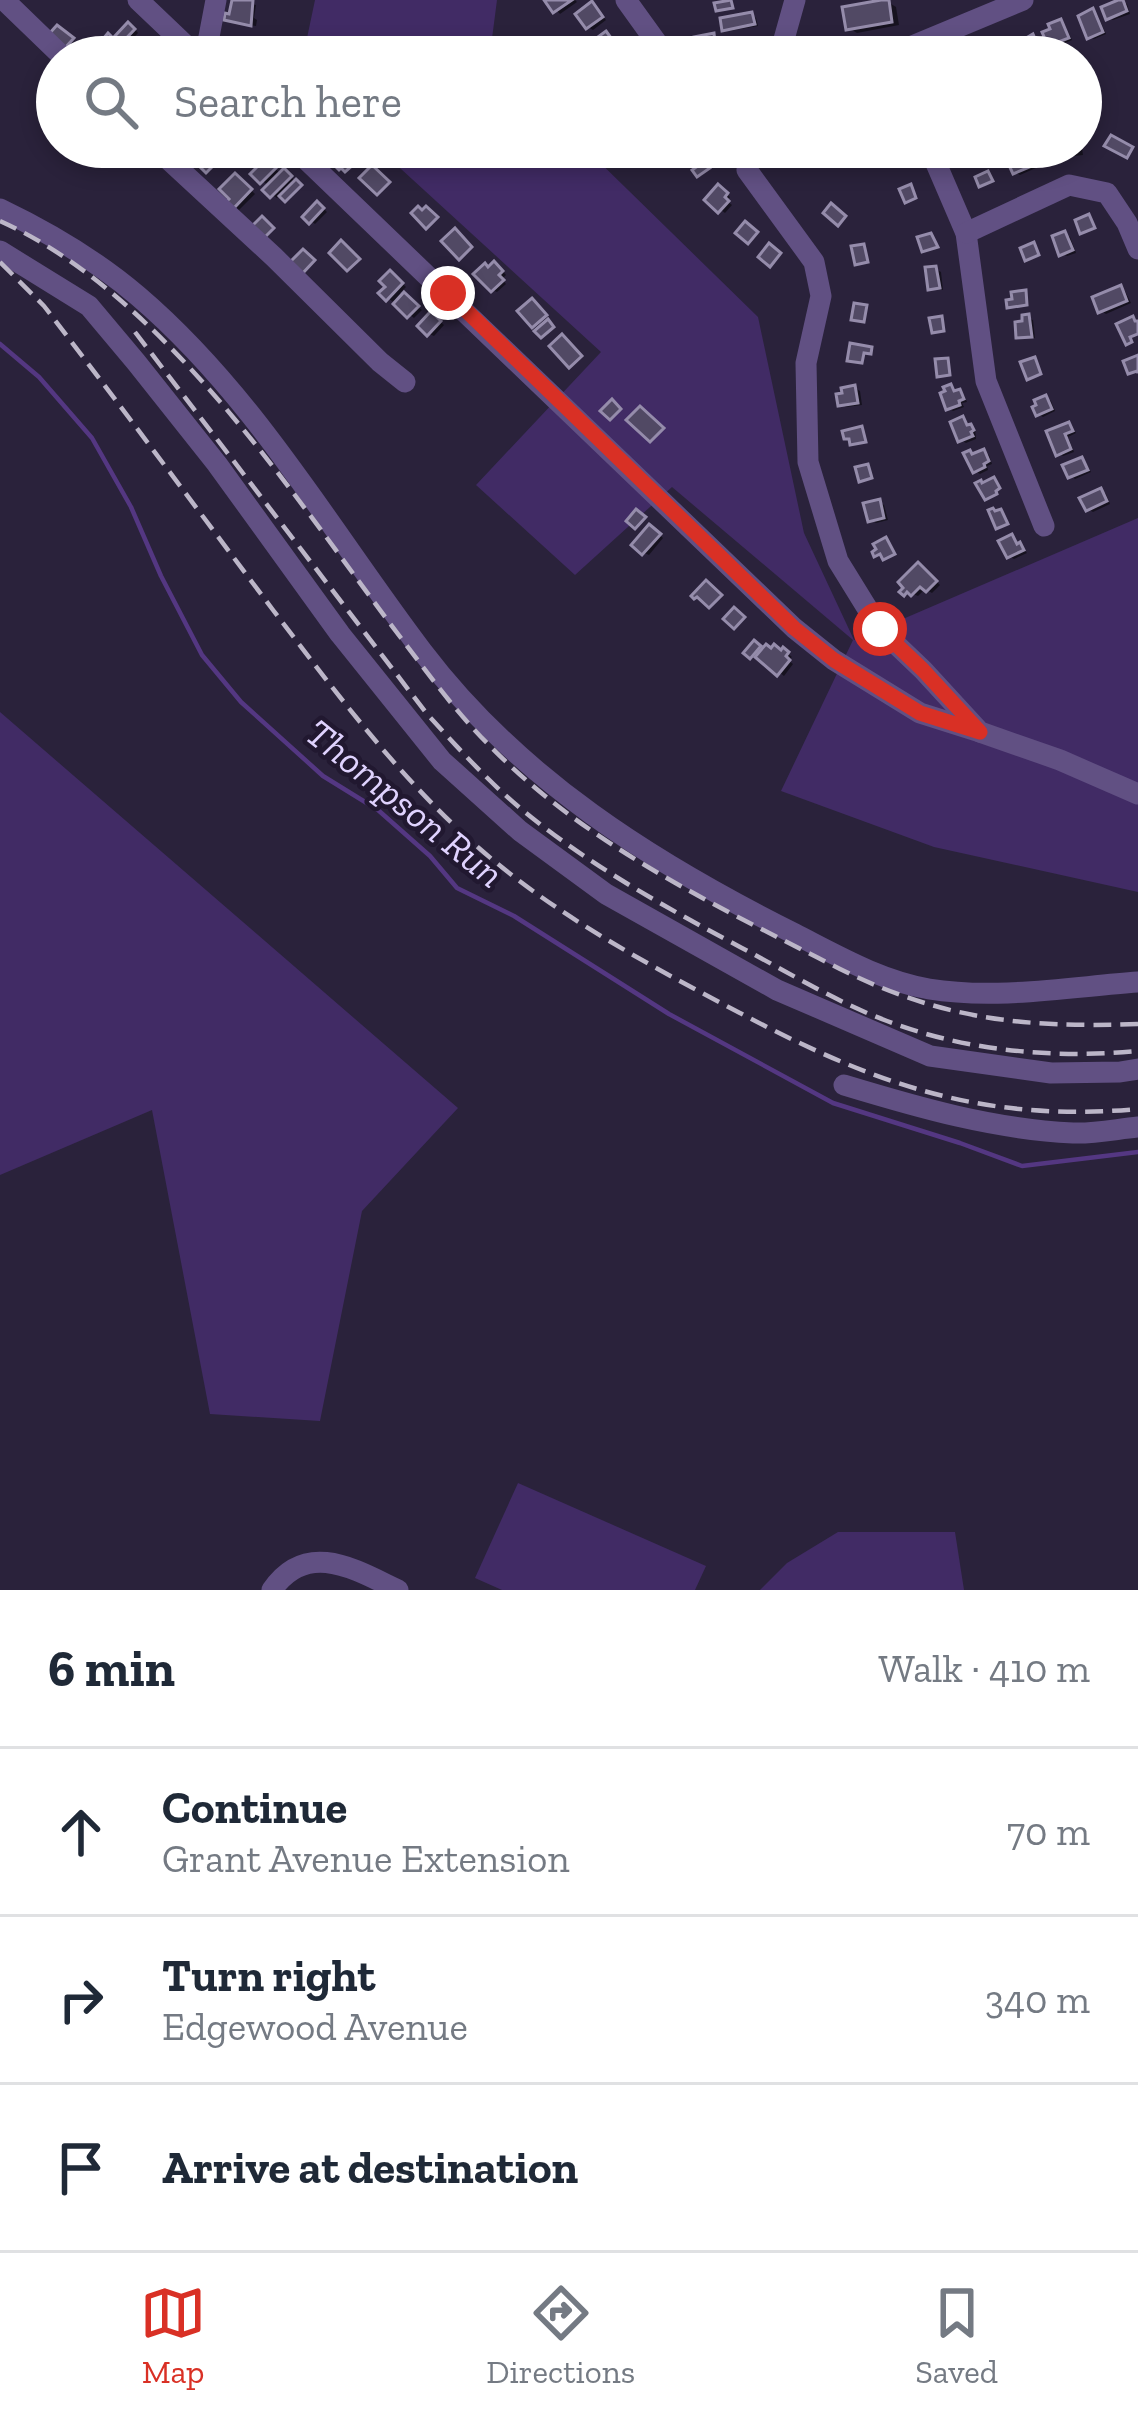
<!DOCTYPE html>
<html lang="en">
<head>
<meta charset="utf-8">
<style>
	:root { --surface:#fff; --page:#f6f6f7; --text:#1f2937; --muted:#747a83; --line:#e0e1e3; --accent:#d93025 }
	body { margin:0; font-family:"Zilla Slab",serif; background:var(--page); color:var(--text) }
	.stop { position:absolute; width:36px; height:36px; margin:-27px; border:9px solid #d93025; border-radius:50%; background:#fff }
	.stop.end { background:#d93025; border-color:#fff; box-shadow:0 3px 12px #0008 }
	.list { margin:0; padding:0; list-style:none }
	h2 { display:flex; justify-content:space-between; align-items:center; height:156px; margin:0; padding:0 48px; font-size:51px }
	h2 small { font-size:39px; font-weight:400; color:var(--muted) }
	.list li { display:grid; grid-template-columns:78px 1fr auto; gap:36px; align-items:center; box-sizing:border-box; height:168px; padding:0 48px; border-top:3px solid var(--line) }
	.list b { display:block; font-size:45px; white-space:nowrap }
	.list p { margin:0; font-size:39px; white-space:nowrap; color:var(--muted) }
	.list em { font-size:39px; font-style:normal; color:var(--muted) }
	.icon { flex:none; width:66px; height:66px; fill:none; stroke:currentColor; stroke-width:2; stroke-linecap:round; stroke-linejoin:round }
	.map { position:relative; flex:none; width:1138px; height:1590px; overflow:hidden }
	.search { position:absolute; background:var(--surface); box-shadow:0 6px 18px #0003; left:36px; right:36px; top:36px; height:132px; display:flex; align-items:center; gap:30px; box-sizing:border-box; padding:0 42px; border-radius:66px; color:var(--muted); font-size:45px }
	.sheet { height:660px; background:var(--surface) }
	nav { display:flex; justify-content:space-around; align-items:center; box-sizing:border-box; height:168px; border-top:3px solid var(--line); background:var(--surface); font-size:33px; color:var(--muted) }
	nav a { display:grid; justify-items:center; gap:6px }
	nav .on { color:var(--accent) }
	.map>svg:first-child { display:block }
	.green { fill:#412b65 }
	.shadow { fill:#0007 }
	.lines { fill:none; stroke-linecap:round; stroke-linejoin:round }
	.stream { stroke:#543782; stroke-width:4.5 }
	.building { fill:#514964; stroke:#958cab; stroke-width:3 }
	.minor { stroke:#615083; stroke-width:21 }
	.rail { stroke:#bcb6c8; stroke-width:4.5; stroke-dasharray:18 9; stroke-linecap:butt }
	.route { stroke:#d93025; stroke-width:15 }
	.labels { text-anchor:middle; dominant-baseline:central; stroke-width:9; stroke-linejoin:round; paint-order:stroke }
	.water-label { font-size:39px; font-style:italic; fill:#dfd2fe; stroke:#211830 }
</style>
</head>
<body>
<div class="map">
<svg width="1138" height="1590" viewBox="0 0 1138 1590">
	<rect width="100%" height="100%" fill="#2a223b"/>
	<g class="green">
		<polygon points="315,0 497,0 490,54 492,57 303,57"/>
		<polygon points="377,147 584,147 758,317 804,533 854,640 1138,518 1138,892 934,847 781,791 853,640 672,487 575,575 476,485 601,352"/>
		<polygon points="0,712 458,1108 362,1211 320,1421 210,1414 152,1110 0,1175"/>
		<polygon points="518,1483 706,1566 695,1590 502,1590 475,1578"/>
		<polygon points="838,1532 955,1532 964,1590 760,1590 787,1563"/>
	</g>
	<g class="shadow">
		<polygon points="235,0 256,5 254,18 257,20 256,26 232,22"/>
		<polygon points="547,0 575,0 577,2 560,14"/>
		<polygon points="888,2 896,7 899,25 857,33 849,28"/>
		<polygon points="1122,2 1127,4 1130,14 1113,20 1108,18"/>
		<polygon points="593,5 606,20 593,30 588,27"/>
		<polygon points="1093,11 1097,14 1106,34 1094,39 1089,37"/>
		<polygon points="752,15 756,18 758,26 729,31 725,29"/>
		<polygon points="1060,22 1065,25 1072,40 1055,47 1051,44"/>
		<polygon points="134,28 138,33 121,51 116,48 115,41"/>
		<polygon points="997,51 1003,51 1010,57 995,57 993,52"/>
		<polygon points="1081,141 1083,155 1074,156 1064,147 1081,147"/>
		<polygon points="198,147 207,147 213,152 209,157 217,163 209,172 189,157"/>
		<polygon points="243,147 254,147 258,150 243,166 232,157"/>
		<polygon points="1020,147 1040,147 1047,163 1020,175 1015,172 1022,158"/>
		<polygon points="707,148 716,156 705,164 709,169 701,176 696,171 703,166 698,163"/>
		<polygon points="271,165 282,175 289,175 301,187 288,201 281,194 277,198 272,195 270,186 262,181"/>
		<polygon points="240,179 255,194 239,210 229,203"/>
		<polygon points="723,191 730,197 727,201 732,205 725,213 708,200"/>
		<polygon points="322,207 327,212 315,224 311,221"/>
		<polygon points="1065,234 1070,237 1076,253 1067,256 1062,254"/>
		<polygon points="500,268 506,275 502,279 506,284 497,292 492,290"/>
		<polygon points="936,269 941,272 943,290 931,288"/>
		<polygon points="395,276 406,287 400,293 422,310 414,318 388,298"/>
		<polygon points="1120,288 1125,291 1131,303 1106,314 1101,311"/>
		<polygon points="436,318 444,325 434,336 429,334"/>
		<polygon points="1028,318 1033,320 1035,338 1024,339 1019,337"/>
		<polygon points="951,387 964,395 967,402 962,403 964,407 953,411 948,408"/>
		<polygon points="855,388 860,391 862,405 846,407 841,404"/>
		<polygon points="1046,398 1051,401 1055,411 1043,417 1038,414"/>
		<polygon points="963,420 975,429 976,439 966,443 961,440"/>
		<polygon points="1069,425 1076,433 1068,437 1074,452 1063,456 1058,453 1050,433"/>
		<polygon points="984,453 989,455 992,464 987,466 988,470 980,474 975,471 975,456"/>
		<polygon points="1082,460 1086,463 1091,472 1075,479 1071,476"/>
		<polygon points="1101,491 1106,494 1110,504 1093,512 1088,509"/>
		<polygon points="879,502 884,505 888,520 876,523 871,520"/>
		<polygon points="654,530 663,538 649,555 644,553"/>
		<polygon points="1012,537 1027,553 1014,559 1009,556"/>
		<polygon points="923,568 940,585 932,593 925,589 918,596 913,594 910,596 904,592"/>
		<polygon points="754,644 764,651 784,651 792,657 788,660 793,664 784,676 756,654 753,658 747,653"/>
	</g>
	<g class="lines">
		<polyline class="stream" points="0,344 39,377 92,438 131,507 161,576 202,655 241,702 323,776 378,810 430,856 457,888 514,916 669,1014 833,1103 960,1143 1022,1166 1138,1152"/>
	</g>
	<g class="building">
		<polygon points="232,0 253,0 251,26 224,20 225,13 229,14"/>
		<polygon points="544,0 572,0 553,13"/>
		<polygon points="731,0 733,8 716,11 714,3"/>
		<polygon points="881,0 889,0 892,22 846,30 842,7"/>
		<polygon points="1118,0 1123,0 1127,11 1106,20 1101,7"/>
		<polygon points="592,1 603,17 586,29 575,14"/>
		<polygon points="1093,8 1103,32 1087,39 1078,16"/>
		<polygon points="752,12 755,24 722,31 720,18"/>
		<polygon points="1061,19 1069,38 1048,46 1042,32 1050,29 1048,24"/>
		<polygon points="128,22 135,29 114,51 103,39 108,33 113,38"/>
		<polygon points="57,25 74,38 64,49 49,34"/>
		<polygon points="606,31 622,53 616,57 603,57 591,42"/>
		<polygon points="714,33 715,43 696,47 694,37"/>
		<polygon points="1033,34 1041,52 1036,54 1037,57 1022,57 1016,44"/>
		<polygon points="747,40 750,57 716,57 714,46"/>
		<polygon points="1111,135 1133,147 1127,158 1104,146"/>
		<polygon points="194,147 210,148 194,165 185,157"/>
		<polygon points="238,147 254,147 236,165 228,158"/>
		<polygon points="703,147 709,147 713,153 696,165 690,157"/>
		<polygon points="774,147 792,147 796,156 781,163"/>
		<polygon points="1014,147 1038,147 1044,161 1013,174 1007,161 1018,156"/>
		<polygon points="341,152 353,165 345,172 341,168 339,170 331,162"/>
		<polygon points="212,155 218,161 206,173 200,167"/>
		<polygon points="266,158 276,168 260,184 250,174"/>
		<polygon points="705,161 710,168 697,177 692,170"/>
		<polygon points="372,165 390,182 377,195 359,178"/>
		<polygon points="284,168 292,176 270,198 262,190"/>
		<polygon points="988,171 993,181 979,187 975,177"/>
		<polygon points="235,173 252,189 232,210 225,203 229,199 219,189"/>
		<polygon points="296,179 302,185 285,202 279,196"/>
		<polygon points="718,184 728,193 725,197 729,201 718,213 704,200"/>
		<polygon points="911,184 916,198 905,203 899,189"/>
		<polygon points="317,201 324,208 309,224 302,217"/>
		<polygon points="831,203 846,216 838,226 823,213"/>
		<polygon points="418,206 422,210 426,206 438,217 426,229 411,213"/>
		<polygon points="1089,214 1095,228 1080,234 1075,220"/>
		<polygon points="262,216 274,228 264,238 252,226"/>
		<polygon points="745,221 758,232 748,244 735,233"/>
		<polygon points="455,228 472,247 459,260 441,241"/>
		<polygon points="1065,231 1073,250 1059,256 1052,236"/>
		<polygon points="931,233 938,247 922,252 917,237"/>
		<polygon points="341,240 360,259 347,271 329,253"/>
		<polygon points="1034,242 1039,255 1025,261 1020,248"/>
		<polygon points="769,243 781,253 770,267 758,257"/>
		<polygon points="864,244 868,262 855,265 851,246"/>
		<polygon points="303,249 315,260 301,275 289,263"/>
		<polygon points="494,261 503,271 499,275 504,280 491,292 473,274 485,263 488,267"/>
		<polygon points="936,266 940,288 928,290 925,267"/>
		<polygon points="390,270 403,283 386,301 378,293 385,287 379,281"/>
		<polygon points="1121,285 1127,301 1098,313 1092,297"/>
		<polygon points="1026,290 1027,305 1007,308 1006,300 1012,299 1011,292"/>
		<polygon points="404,292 419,306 407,318 393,304"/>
		<polygon points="532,298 547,315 532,328 517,311"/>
		<polygon points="854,303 867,305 864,322 851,320"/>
		<polygon points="431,311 441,321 427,336 417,326"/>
		<polygon points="1029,314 1032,337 1016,338 1015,322 1022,321 1022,315"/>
		<polygon points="942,316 944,331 932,333 929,318"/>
		<polygon points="1133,316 1135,321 1138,321 1138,334 1130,337 1132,342 1126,345 1116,324"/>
		<polygon points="548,319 554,327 541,338 534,331"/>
		<polygon points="562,334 582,356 569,368 549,346"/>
		<polygon points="850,343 872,347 871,354 864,353 862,363 847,361"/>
		<polygon points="1138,355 1138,373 1137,371 1128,374 1123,361"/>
		<polygon points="1035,357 1041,374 1027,380 1020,362"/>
		<polygon points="948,358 950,375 937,377 935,359"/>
		<polygon points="951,384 954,391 960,389 964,399 959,401 960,405 946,410 940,393 945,391 943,387"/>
		<polygon points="855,385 858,403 838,406 836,394 842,393 841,388"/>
		<polygon points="1046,395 1052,409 1036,416 1032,407 1036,405 1034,400"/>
		<polygon points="612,399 621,409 610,420 600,411"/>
		<polygon points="640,406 664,428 650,442 626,420"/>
		<polygon points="963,416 967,425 971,424 974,430 971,432 973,436 958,442 950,422"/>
		<polygon points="1069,422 1073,431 1065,434 1071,449 1056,456 1046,431"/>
		<polygon points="862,426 866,442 850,445 849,439 844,439 842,431"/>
		<polygon points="984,449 989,461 984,464 985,467 973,473 963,453 970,450 972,454"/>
		<polygon points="1082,457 1088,470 1068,478 1062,465"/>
		<polygon points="868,464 872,478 859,482 855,467"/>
		<polygon points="994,477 1000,488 996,491 997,494 985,500 975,483 981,480 982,483"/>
		<polygon points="1101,488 1107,501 1086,511 1079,498"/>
		<polygon points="880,499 884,518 868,522 863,503"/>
		<polygon points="993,508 995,511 1001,509 1008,524 996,529 988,510"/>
		<polygon points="636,509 646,517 635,529 626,521"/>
		<polygon points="649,524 661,534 642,555 631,545"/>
		<polygon points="1012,534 1017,544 1020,542 1024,550 1007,558 998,541"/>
		<polygon points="886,537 895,554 883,560 880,554 874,557 872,552 876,549 873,544"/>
		<polygon points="918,562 937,581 926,592 920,587 911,596 907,592 904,596 899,592 903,588 898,582"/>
		<polygon points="706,580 722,595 709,608 697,597 694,599 691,596"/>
		<polygon points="734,607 745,617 734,629 723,619"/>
		<polygon points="754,640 761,646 750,659 743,653"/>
		<polygon points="766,644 771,648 774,644 781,650 783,647 789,652 786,656 790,660 777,676 755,657"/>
	</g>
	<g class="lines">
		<g class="minor">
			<polyline points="4,0 63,57"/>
			<polyline points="138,0 198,57"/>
			<polyline points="626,0 667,57"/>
			<polyline points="202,57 208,42 216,0"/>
			<polyline points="779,57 795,0"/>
			<polyline points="886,57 1023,0"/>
			<polyline points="155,147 274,257 380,362 405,382"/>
			<polyline points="293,147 794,628 834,660 920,713 980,732"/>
			<polyline points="754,147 747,170 814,262 821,296 806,363 808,462 838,561 880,629 923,670 980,732 1060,760 1138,794"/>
			<polyline points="929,147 966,233 986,381 1044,526"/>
			<path d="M0 209C48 232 97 261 138 296 254 395 331 531 422 651 519 779 653 863 795 934 838 956 881 981 929 989 997 1000 1070 987 1138 982"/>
			<polyline points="966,233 1069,185 1107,193 1127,223 1138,249"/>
			<polyline points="0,251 89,306 136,362 217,464 340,634 442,761 520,831 606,894 777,990 930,1056 1051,1073 1120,1072 1138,1069"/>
			<path d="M844 1085C920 1108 993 1129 1073 1133 1094 1134 1117 1129 1138 1127"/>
			<path d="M272 1590C307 1539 356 1570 398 1590"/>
		</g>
		<g class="rail">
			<path d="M0 221C165 295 294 497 401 638 429 675 456 712 488 744 587 846 715 905 840 969 943 1020 1025 1028 1138 1024"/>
			<path d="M0 262 44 306C121 406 197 509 273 610 337 694 400 779 480 849 558 917 649 965 740 1013 875 1084 982 1123 1138 1109"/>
			<path d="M135 332 427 714C460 750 493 787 531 817 596 869 667 908 740 947 788 972 836 1002 887 1021 966 1051 1054 1059 1138 1051"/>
		</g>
	</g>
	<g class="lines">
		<polyline class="route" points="448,293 794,628 834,660 920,713 980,732 923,670 880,629"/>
	</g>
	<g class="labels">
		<g class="water-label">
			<text transform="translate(405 803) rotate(39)">Thompson Run</text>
		</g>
	</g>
</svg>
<div class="stop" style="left:880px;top:629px"></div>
<div class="stop end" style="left:448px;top:293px"></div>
<div class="search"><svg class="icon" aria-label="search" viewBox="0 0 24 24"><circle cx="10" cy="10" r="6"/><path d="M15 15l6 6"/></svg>Search here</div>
</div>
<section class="sheet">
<h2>6 min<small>Walk · 410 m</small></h2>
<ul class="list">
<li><svg class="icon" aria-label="ahead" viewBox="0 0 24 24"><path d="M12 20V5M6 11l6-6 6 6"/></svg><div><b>Continue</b><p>Grant Avenue Extension</p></div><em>70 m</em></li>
<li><svg class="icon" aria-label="right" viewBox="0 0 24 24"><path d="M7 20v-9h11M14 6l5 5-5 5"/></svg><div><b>Turn right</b><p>Edgewood Avenue</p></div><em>340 m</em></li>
<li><svg class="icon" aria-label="arrive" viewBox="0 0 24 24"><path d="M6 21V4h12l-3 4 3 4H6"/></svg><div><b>Arrive at destination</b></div></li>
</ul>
</section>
<nav>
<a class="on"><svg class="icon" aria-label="map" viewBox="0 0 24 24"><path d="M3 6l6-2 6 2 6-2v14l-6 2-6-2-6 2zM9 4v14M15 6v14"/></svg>Map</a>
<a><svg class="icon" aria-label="directions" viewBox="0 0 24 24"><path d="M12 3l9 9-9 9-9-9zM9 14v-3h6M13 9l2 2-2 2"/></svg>Directions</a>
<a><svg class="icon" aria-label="saved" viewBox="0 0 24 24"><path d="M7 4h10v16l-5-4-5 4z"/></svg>Saved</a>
</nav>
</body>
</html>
